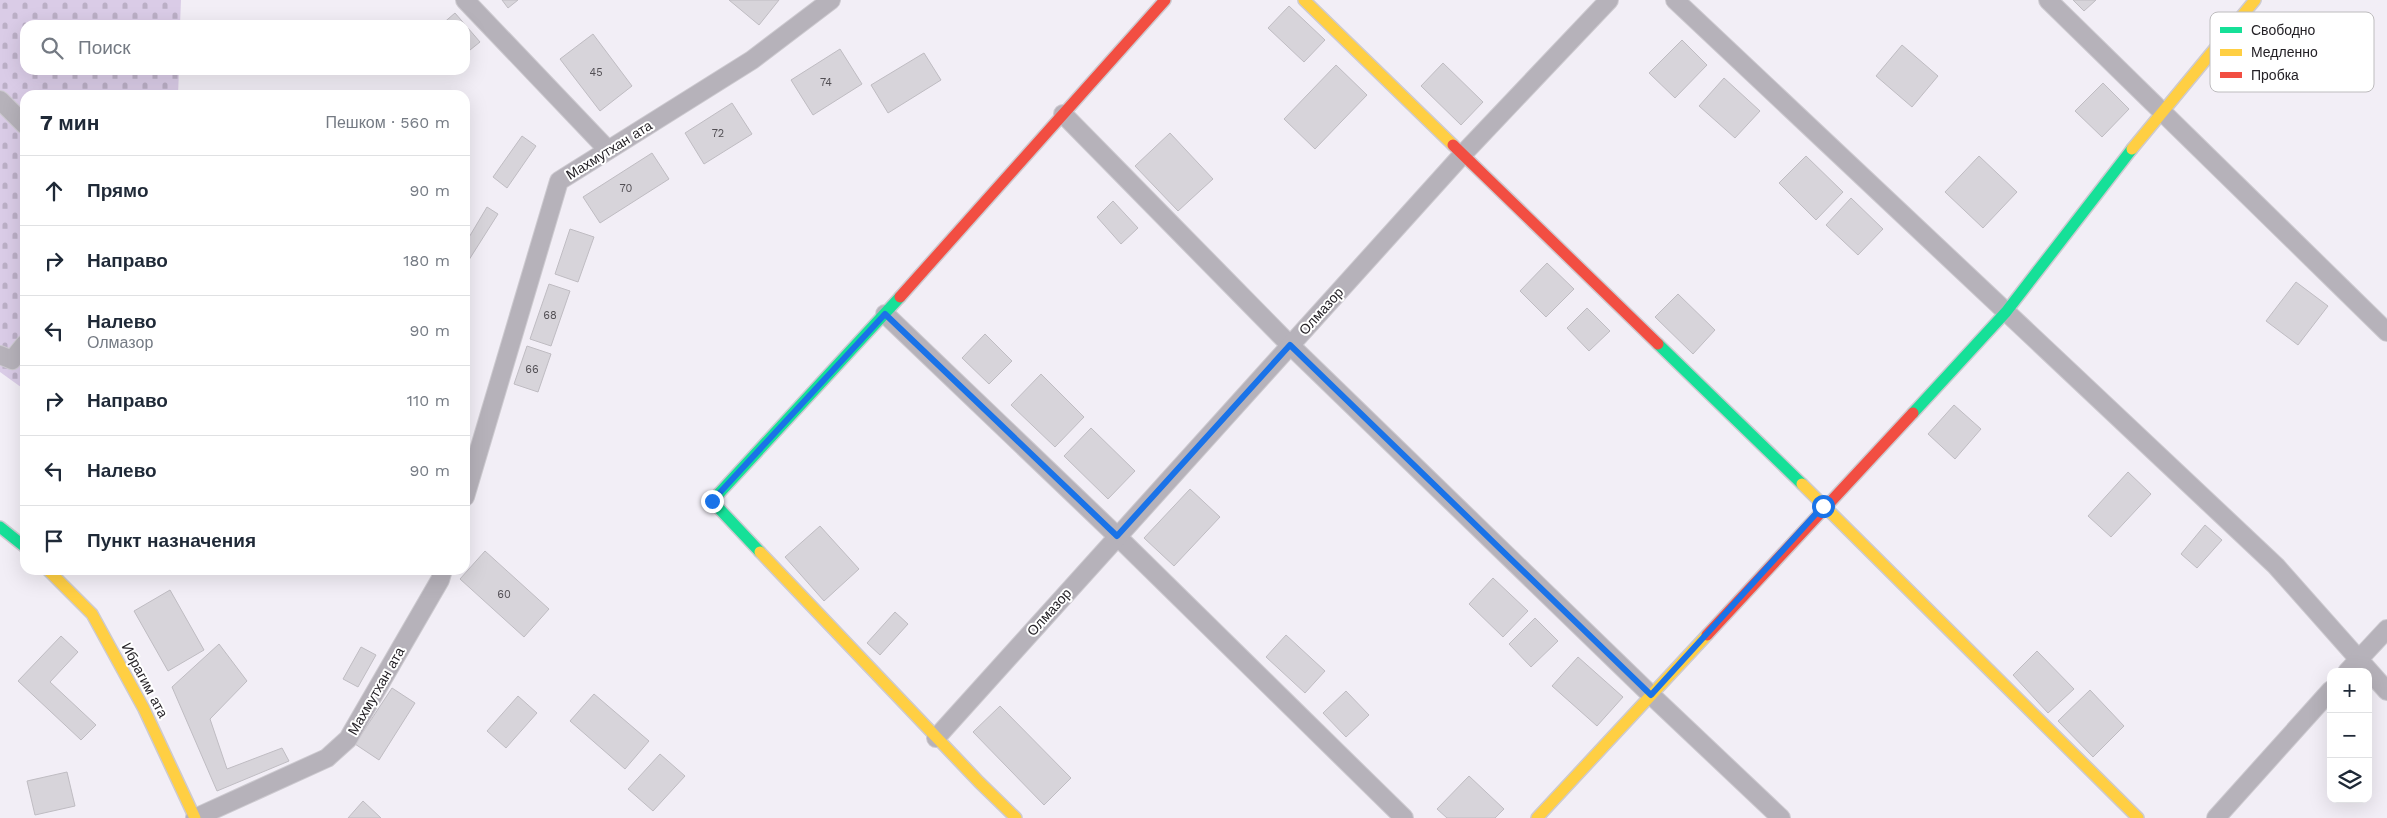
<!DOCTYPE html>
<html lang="ru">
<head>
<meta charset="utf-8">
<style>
	:root { --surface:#fff; --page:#f6f6f7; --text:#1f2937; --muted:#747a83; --line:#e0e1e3 }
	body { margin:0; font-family:"Work Sans",sans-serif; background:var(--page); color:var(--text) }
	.controls { position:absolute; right:15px; bottom:15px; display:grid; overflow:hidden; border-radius:10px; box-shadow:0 5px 20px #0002 }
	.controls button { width:45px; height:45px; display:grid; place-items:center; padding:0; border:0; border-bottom:1px solid var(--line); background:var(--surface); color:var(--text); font:25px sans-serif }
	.stop { position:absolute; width:15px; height:15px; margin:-11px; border:4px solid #1a73e8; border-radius:50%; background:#fff }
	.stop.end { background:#1a73e8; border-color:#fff; box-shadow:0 1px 5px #0008 }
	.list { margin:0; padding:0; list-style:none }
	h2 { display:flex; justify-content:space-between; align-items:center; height:65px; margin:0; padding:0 20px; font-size:21px }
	h2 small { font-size:16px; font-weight:400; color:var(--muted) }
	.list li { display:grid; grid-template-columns:32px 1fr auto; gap:15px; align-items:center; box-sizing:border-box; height:70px; padding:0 20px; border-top:1px solid var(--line) }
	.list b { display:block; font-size:19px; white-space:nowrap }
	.list p { margin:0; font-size:16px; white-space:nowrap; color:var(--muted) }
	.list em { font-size:16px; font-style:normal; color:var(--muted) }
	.icon { flex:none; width:28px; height:28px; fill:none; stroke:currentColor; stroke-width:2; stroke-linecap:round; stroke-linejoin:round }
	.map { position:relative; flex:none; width:2387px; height:818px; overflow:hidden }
	.search { position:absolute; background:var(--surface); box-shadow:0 5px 20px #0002; left:20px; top:20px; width:450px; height:55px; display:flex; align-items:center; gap:12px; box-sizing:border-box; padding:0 18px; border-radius:15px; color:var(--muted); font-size:19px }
	.panel { position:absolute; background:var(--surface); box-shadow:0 5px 20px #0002; left:20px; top:90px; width:450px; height:485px; border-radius:15px }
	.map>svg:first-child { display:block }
	.cemetery { fill:url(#cemetery-stones) }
	.building { fill:#d7d4da; stroke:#bfbcc2 }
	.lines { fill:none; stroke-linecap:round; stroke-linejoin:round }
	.street-casing { stroke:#cdcad0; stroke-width:20 }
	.fast-casing { stroke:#cdcad0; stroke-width:14 }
	.slow-casing { stroke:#cdcad0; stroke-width:14 }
	.jam-casing { stroke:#cdcad0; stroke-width:14 }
	.street { stroke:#b6b2ba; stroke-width:18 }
	.fast { stroke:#16e098; stroke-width:11 }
	.slow { stroke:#ffcf43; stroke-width:11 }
	.jam { stroke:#f24e42; stroke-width:11 }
	.route { stroke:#1a73e8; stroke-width:6 }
	.labels { text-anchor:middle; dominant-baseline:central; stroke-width:4; stroke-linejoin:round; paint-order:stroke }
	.number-label { font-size:11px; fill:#514e53 }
	.street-label { font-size:14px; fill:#242126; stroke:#fff }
	.key { fill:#fff; stroke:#bdbcbe; stroke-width:1 }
	.key-label { font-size:14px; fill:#242126 }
</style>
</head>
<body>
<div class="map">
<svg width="2387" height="818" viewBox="0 0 2387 818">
	<defs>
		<pattern id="cemetery-stones" width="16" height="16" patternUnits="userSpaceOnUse" patternTransform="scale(1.25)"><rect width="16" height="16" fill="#dacce7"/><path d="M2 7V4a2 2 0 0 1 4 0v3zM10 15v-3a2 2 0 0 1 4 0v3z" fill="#bbafc6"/></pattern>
	</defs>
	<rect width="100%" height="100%" fill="#f2eef6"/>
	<polygon class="cemetery" points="0,0 181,0 180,25 25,25 25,70 179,70 178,95 25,95 25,390 0,372"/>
	<g class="building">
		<polygon points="502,0 518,0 508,8"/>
		<polygon points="729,0 779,0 759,25"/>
		<polygon points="2073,0 2096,0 2084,11"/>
		<polygon points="1289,6 1325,40 1304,62 1268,28"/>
		<polygon points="455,13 480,42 465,54 465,25 441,25"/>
		<polygon points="593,34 632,86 600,111 560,59"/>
		<polygon points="1682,40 1707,65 1675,98 1649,73"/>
		<polygon points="1902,45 1938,76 1912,107 1876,76"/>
		<polygon points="840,49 862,84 813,115 791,80"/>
		<polygon points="924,53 941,80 888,113 871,85"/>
		<polygon points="1443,63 1483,102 1461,125 1421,86"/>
		<polygon points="1336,65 1367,95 1315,149 1284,119"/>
		<polygon points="1724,78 1760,111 1735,138 1699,106"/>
		<polygon points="2103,83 2129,109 2102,137 2075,111"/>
		<polygon points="732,103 752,134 704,164 685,133"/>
		<polygon points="1170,133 1213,179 1178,211 1135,166"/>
		<polygon points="522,136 536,146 507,188 493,177"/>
		<polygon points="652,153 669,179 600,223 583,197"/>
		<polygon points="1806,156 1843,192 1816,220 1779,183"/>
		<polygon points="1979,156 2017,192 1983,228 1945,192"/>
		<polygon points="1851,198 1883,229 1858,255 1826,225"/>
		<polygon points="1113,201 1138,228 1121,244 1097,217"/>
		<polygon points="487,207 498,214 467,263 465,262 465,244"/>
		<polygon points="570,229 594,237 578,282 555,274"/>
		<polygon points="1547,263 1574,289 1546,317 1520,291"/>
		<polygon points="2296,282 2328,306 2298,345 2266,321"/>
		<polygon points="549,284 570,291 551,346 530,339"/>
		<polygon points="1678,294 1715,330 1693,354 1655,317"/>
		<polygon points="1587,308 1610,331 1589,351 1567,328"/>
		<polygon points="985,334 1012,361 989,384 962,358"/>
		<polygon points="527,346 551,354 538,392 514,384"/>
		<polygon points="1041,374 1084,417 1055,447 1011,405"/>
		<polygon points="1954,405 1981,429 1955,459 1928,434"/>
		<polygon points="1091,428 1135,471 1108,499 1064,456"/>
		<polygon points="2128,472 2151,494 2111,537 2088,516"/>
		<polygon points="1190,489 1220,517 1174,566 1144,538"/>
		<polygon points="2205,525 2222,540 2197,568 2181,554"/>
		<polygon points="820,526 859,569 824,601 785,557"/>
		<polygon points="485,551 549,609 524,637 460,579"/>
		<polygon points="1493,578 1528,611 1503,637 1469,604"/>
		<polygon points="170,590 204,650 168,671 134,611"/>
		<polygon points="895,612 908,624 880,655 867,643"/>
		<polygon points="1535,618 1558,641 1531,667 1509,644"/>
		<polygon points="1286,635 1325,671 1305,693 1266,657"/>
		<polygon points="61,636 78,652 50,682 96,725 81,740 18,681"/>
		<polygon points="219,644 247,681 210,719 227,769 282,748 289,761 217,791 172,687"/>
		<polygon points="361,647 376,655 358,687 343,679"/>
		<polygon points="2037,651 2074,689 2048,713 2013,675"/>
		<polygon points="1578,657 1623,697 1597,726 1552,686"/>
		<polygon points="392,688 415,703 379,760 355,744"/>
		<polygon points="2090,690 2124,726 2093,757 2058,721"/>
		<polygon points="1346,691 1369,715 1346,737 1323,713"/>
		<polygon points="594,694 649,741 625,769 570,721"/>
		<polygon points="518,696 537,713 506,748 487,731"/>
		<polygon points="1000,706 1071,778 1044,805 973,732"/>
		<polygon points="660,754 685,776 653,811 628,789"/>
		<polygon points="67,772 75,806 35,815 27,781"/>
		<polygon points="1469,776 1504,809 1495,818 1447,818 1437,809"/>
		<polygon points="363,801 381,818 348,818"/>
	</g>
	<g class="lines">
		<defs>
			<g id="street">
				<polyline points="465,0 608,150"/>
				<polyline points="1675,0 2276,566 2387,691"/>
				<polyline points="2048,0 2387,332"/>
				<polyline points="0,100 25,125"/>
				<polyline points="1063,114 1290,345 1651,695 1781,818"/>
				<polyline points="885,314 1117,536 1404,818"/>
				<polyline points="0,355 12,360 25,344"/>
				<polyline points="465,497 559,181 752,60 831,0"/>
				<polyline points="2347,672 2387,629"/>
				<polyline points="936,738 1463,154 1609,0"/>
				<polyline points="195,818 327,758 348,739 440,580 443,570"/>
				<polyline points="2216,818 2331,690"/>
			</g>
			<g id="fast">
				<polyline points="1658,344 1802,484"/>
				<polyline points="1913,413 2006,312 2132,149"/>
				<polyline points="0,527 25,547"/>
				<polyline points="760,552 712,501 900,297"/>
			</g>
			<g id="slow">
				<polyline points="1304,0 1453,145"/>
				<polyline points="2132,149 2255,0"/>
				<polyline points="1802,484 2138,818"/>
				<polyline points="760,552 979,782 1016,818"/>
				<polyline points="48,570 92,614 144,709 195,818"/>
				<polyline points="1537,818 1707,635"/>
			</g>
			<g id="jam">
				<polyline points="1453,145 1658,344"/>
				<polyline points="900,297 1165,0"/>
				<polyline points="1707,635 1913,413"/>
			</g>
		</defs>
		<use href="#street" class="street-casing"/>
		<use href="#fast" class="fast-casing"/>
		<use href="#slow" class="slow-casing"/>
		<use href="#jam" class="jam-casing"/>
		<use href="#street" class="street"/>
		<use href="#fast" class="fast"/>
		<use href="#slow" class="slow"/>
		<use href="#jam" class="jam"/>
	</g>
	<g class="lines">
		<polyline class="route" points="712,501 885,314 1117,536 1290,345 1651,695 1823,506"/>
	</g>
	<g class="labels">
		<g class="number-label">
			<text x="596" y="72">45</text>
			<text x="826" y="82">74</text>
			<text x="718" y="133">72</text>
			<text x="626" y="188">70</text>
			<text x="550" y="315">68</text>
			<text x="532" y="369">66</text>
			<text x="504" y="594">60</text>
		</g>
		<g class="street-label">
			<text transform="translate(609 150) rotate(-32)">Махмутхан ата</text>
			<text transform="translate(1321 311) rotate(-48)">Олмазор</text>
			<text transform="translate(1049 612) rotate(-48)">Олмазор</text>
			<text transform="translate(145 680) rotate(62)">Ибрагим ата</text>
			<text transform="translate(376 691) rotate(-60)">Махмутхан ата</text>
		</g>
	</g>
	<rect x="2210" y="12" width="164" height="80" rx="8" class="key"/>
	<rect x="2220" y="27" width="22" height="6" fill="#16e098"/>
	<rect x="2220" y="49" width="22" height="7" fill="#ffcf43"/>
	<rect x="2220" y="72" width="22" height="6" fill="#f24e42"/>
	<g class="key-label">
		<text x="2251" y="35">Свободно</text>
		<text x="2251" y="57">Медленно</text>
		<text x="2251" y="80">Пробка</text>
	</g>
</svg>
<div class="controls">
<button>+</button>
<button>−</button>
<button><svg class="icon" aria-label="layers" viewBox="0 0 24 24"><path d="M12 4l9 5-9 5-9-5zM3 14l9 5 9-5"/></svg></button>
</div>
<div class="stop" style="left:1823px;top:506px"></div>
<div class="stop end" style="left:712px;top:501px"></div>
<div class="search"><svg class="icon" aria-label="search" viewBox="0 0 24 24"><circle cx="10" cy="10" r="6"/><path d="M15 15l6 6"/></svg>Поиск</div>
<section class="panel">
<h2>7 мин<small>Пешком · 560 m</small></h2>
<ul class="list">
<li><svg class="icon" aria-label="ahead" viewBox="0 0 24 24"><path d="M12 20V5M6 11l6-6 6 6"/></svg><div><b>Прямо</b></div><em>90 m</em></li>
<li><svg class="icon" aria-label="right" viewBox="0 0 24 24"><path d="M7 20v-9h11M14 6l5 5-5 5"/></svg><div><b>Направо</b></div><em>180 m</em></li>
<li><svg class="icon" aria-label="left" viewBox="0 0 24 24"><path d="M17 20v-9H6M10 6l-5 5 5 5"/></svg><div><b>Налево</b><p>Олмазор</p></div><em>90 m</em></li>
<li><svg class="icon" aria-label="right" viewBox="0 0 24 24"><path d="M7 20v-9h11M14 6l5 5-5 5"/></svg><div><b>Направо</b></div><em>110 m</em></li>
<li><svg class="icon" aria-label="left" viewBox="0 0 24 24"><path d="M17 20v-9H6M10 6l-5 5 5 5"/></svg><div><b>Налево</b></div><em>90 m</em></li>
<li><svg class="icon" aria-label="arrive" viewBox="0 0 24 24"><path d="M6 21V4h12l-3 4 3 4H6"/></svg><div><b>Пункт назначения</b></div></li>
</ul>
</section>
</div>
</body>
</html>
